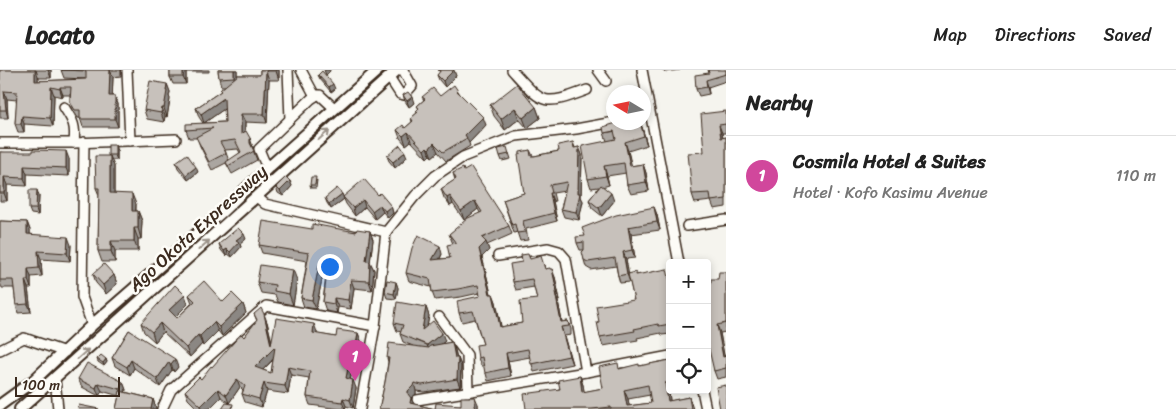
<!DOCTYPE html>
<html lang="en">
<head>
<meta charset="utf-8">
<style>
	:root { --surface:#fff; --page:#f6f6f6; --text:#222; --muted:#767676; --line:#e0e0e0; --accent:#0b8043 }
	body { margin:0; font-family:Sriracha,sans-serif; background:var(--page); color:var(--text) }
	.controls { position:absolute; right:15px; bottom:15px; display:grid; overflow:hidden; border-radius:5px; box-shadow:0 2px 8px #0003 }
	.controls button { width:45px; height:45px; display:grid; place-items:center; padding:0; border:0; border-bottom:1px solid var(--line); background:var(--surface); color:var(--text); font:25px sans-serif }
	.compass { position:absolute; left:606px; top:15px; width:45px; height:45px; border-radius:50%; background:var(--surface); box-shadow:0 2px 8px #0003; rotate:280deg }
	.scale { position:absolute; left:15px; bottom:12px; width:105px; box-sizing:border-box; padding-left:5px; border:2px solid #3b2a1e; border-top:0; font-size:14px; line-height:18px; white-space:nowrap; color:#3b2a1e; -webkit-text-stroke:4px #fdfcf7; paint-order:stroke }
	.you { position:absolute; left:329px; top:196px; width:18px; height:18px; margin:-12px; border:4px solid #fff; border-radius:50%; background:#1a73e8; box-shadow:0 0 0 8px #1a73e833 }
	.badge { display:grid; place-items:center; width:32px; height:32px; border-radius:50%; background:var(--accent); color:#fff; font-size:16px; font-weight:700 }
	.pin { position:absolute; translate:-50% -41px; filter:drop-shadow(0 1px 2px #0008) }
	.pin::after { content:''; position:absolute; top:26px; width:18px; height:15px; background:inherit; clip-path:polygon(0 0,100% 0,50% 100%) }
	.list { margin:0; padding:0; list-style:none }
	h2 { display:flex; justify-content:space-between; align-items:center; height:65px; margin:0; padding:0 20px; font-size:21px }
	h2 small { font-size:16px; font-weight:400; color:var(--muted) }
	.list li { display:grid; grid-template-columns:32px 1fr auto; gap:15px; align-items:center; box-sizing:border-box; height:80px; padding:0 20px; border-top:1px solid var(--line) }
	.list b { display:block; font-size:19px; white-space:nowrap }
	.list p { margin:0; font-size:16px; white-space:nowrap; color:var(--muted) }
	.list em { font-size:16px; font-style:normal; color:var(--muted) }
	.icon { flex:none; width:28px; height:28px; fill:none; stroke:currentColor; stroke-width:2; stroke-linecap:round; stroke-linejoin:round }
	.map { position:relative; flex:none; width:726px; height:339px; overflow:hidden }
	header { display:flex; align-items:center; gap:30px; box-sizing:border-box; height:70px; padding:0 25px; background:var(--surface); border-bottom:1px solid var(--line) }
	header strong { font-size:24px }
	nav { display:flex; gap:28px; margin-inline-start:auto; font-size:18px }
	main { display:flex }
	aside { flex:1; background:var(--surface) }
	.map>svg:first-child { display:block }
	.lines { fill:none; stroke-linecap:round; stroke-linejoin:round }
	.minor-casing { stroke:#3b2a1e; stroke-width:12 }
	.major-casing { stroke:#3b2a1e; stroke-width:14 }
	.minor { stroke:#fdfcf7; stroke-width:9 }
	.major { stroke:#fdfcf7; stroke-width:10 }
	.wall { fill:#aba6a1; stroke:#3b2a1e; fill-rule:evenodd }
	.shaded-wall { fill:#8b8783; stroke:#3b2a1e }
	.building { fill:#c7c1bb; stroke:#3b2a1e; fill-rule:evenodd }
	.oneway { stroke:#9c938a }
	.labels { text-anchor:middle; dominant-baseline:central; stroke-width:5; stroke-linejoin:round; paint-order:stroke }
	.street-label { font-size:18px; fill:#3b2a1e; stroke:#fdfcf7 }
</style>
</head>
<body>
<header>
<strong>Locato</strong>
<nav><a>Map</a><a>Directions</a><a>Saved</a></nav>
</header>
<main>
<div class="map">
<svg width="726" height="339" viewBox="0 0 726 339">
	<rect width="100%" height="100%" fill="#f5f4ee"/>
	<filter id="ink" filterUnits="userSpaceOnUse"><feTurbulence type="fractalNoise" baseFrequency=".02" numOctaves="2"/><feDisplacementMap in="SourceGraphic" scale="10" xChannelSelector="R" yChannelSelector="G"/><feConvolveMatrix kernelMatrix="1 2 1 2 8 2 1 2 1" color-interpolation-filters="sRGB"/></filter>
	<g filter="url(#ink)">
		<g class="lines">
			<defs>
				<g id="minor">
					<polyline points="127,0 130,71"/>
					<polyline points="288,0 290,49"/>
					<polyline points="301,0 315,26"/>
					<path d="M512 0C543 34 542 37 587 20"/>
					<polyline points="598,0 606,11"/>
					<polyline points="642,0 679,193"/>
					<polyline points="389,7 400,24 404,25 412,16 403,0"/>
					<path d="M64 37C73 51 76 55 74 73"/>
					<polyline points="84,72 82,227 92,255"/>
					<polyline points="0,73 74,73 176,69"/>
					<polyline points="269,97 264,91 259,79 311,29 317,25 320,25 334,38"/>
					<polyline points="257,127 265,134 386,162 415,126 435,106 463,87 516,66 576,59 614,52"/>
					<polyline points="687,156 726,150"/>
					<polyline points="498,186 548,178 559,181 566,189 586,302"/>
					<polyline points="439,247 467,285 468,322"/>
					<polyline points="0,280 24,268 65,282"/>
					<polyline points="55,309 58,339"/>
					<polyline points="702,320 706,339"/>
					<polyline points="417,330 586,302 670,286"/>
					<polyline points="162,339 171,320 266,236 375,256"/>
					<polyline points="360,339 375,256 386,162"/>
				</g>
				<g id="major">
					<polyline points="0,335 33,311 92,255 223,141 269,97 378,0"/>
					<polyline points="20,339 397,0"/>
				</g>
			</defs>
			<use href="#minor" class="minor-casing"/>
			<use href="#major" class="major-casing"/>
			<use href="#minor" class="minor"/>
			<use href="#major" class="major"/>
		</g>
		<g class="wall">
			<polygon points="0,0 51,0 51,8 39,8 38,6 38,11 85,9 64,8 61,0 121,0 121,6 113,7 112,26 118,34 118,57 83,57 80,48 78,48 73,40 70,32 70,25 63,25 62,27 54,25 53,56 24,54 24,62 18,62 15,54 17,30 7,29 8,48 0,48"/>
			<polygon points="170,0 209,0 209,2 186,2 186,14 173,14 170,7"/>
			<path d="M218 0H237V5H260V0H279V10H269L267 53 245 52V63L253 77V80L257 90 232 104 226 93 212 100 200 76 197 68H189L186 60 203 53 199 47 196 38 221 21 220 20 225 16H221L219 8ZM224 39 225 52 204 53ZM238 79 240 83 229 91 225 80Z"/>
			<polygon points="438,0 453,0 456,6 445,17 439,10 437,5 440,2"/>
			<polygon points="663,0 680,0 664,2"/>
			<polygon points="726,0 726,11 708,17 709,24 699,26 696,19 709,3"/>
			<polygon points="318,5 335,19 331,22 320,9"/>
			<polygon points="167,14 170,22 169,26 170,29 167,47 165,46 164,52 147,49 144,40"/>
			<polygon points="458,21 460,24 486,55 469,73 470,76 446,91 438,82 432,87 430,85 427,88 411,71 406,75 400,68 397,60 405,58 412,52 411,48 417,43 416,41 419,39 417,36 424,30 422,27 440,26"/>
			<polygon points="403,25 414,33 409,37 405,31"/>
			<polygon points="490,35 536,37 540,48 527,58 519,49 505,60 494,46"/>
			<polygon points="726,42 726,63 722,63 723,68 726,67 726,137 714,139 711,131 695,133 692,124 704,82"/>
			<polygon points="642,57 647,75 628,81 631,96 643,94 646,103 649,121 631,124 627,115 626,103 607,106 609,115 602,117 614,131 602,146 592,138 589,130 599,117 591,118 588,109 607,71 604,63"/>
			<polygon points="573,72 575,78 579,77 582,85 581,127 583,131 579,150 564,147 561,139 565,121 553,123 555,131 553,131 557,151 526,159 528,170 520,171 517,162 514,163 503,130 524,123 520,84 530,80 533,86 534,86 559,81"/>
			<polygon points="117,81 117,90 111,90 114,96 114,123 136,134 136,141 138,141 142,151 141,169 138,169 138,181 115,181 115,192 102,192 98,181 99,125 96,118 109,86 108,85"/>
			<polygon points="0,82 69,89 69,106 27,104 27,116 7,115 7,131 0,131"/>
			<polygon points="509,83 511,89 502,91 500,86"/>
			<polygon points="387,86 407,87 395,98 389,91"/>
			<polygon points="176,92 198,102 188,110 178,98"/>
			<polygon points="464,101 509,156 512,164 487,175 489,180 482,187 491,224 493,224 496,232 501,257 522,253 537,229 534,217 516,220 513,212 522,192 530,189 544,194 545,199 555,207 560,230 558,231 562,252 568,251 571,259 571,265 564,266 572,294 534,302 530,287 508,291 511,306 488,311 484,296 481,296 478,288 483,274 475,249 462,252 459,243 480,226 479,223 461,227 435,230 432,222 431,217 409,211 406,203 442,184 440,189 450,188 453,174 449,164 480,143 478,139 464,150 453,134 450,136 444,128 441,119 455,110 453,103"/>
			<polygon points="317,110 316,118 311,118 310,115"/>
			<polygon points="290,111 292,116 283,126 278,123 276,117"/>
			<polygon points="342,124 344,129 331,139 327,133 325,128"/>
			<polygon points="378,125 391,136 393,143 388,148 383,142 375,149 365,137 355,146 346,134 343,127"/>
			<polygon points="39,126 38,145 31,144 29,139"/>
			<polygon points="654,137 657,145 660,160 631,164 635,188 626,189 628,204 670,207 670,264 662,265 661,263 637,268 638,270 603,276 600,267 599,252 634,230 630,212 620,213 618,206 616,196 591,200 586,197 584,190 584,180 580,180 577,173 585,166"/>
			<polygon points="0,151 27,152 30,160 30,164 71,175 70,191 41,189 42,206 31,207 31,218 28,218 31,242 18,243 16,235 14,218 2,218 0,213"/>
			<polygon points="312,159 356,162 370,161 373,170 370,192 374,200 372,220 354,218 351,239 338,237 337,243 326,241 323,232 326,204 323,204 316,239 304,237 301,228 307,191 262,183 259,175"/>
			<polygon points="246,169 240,174 241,177 232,187 228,184 226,186 221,180 219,174"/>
			<polygon points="726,202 726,262 720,263 724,286 726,286 726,307 717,309 714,301 711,213 718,209"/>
			<polygon points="93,204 114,205 117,214 106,224 96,213"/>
			<polygon points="297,210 293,235 278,232 275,225 261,223 257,212"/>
			<polygon points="396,212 398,218 396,229 387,228 385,222"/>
			<polygon points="189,225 223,232 243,234 246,243 222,266 218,261 203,276 202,274 190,287 163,262 155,272 144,262 141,253 188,234 175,247 177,248 192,233"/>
			<polygon points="426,237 429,246 427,256 445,271 441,274 452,272 455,280 457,288 458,288 461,296 460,317 424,322 416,321 416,324 411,328 414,334 435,339 461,335 478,334 478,339 379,339 385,312 388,292 387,288 413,276 403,272 400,264 401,262 397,261 394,253"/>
			<path d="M254 244 267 252 272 272 317 262V264L336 267 358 263 361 271 355 302 352 301 350 309 356 318 353 338 346 336 345 339H340L310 335 307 327 309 308 291 305 288 324 267 321 262 337 245 332 242 324 243 320 240 317 229 333 221 327 209 339H198L188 329 185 321 201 309 212 297 244 267 257 251ZM273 290 271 303 263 300Z"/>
			<polygon points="129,260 178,297 174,302 172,300 160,317 134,298 130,305 115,296 112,288"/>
			<polygon points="97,289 106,289 107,292 104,296 98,292"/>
			<path d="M670 290V320H675L669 322 670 331 689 327 693 339H526L580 306 583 315 584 322 603 318 620 298 640 296ZM650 325 651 333 629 336 628 329Z"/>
			<polygon points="78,309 123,312 126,320 125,322 153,329 156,339 116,339 119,326 102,321 99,326 82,317"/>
		</g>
		<g class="shaded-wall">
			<polygon points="35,0 36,0 38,6 38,19 35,11"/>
			<polygon points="48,0 51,0 51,8"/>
			<polygon points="110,0 113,7 112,34 109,26"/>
			<polygon points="183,0 185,0 186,2 186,14 183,7"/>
			<polygon points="234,0 237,0 237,15 234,7"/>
			<polygon points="276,0 279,0 279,10 276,1"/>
			<polygon points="324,0 330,0 330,1 326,5"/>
			<polygon points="454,0 456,6 445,17 443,11"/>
			<polygon points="266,1 269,10 267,53 264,44"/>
			<polygon points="706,10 708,17 709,24 707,17"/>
			<polygon points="167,14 170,22 169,26 170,29 167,47 164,38"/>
			<polygon points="333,14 335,19 331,22 329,17"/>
			<polygon points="51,17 54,25 53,56 50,48"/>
			<polygon points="60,17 63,25 62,27 60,19"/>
			<polygon points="4,21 7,29 8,48 6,40"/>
			<polygon points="115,26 118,34 118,57 115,49"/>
			<polygon points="412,27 414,33 409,37 407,31"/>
			<polygon points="224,28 227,37 204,53 201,44"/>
			<polygon points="536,37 540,48 527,58 523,48"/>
			<polygon points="162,38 165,46 164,52 161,43"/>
			<polygon points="515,38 519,49 505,60 501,49"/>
			<polygon points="241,44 245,52 244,73 241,64"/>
			<polygon points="22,46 24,54 24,62 21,54"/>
			<polygon points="483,47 486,55 469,73 465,65"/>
			<polygon points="640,52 642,57 647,75 644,66"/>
			<polygon points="719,55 722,63 724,76 721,68"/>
			<polygon points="408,62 411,71 406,75 403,66"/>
			<polygon points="250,68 253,77 253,81 250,73"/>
			<polygon points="625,72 628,81 634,105 630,96"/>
			<polygon points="434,73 438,82 432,87 429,79"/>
			<polygon points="115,75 117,81 117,90 115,85"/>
			<polygon points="427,77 430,85 427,88 424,80"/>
			<polygon points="579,77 582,85 581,127 583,131 579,150 576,142 578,123"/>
			<polygon points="66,81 69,89 69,106 66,98"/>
			<polygon points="405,82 407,87 395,98 393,92"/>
			<polygon points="110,86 114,96 114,134 110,123"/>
			<polygon points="643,94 646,103 649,121 646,112"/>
			<polygon points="24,96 27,104 27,116 24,108"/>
			<polygon points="604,96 607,106 609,115 606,106"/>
			<polygon points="196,97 198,102 188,110 186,105"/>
			<polygon points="4,107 7,115 7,131 4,123"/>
			<polygon points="290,111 292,116 283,126 280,121"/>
			<polygon points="37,120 39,126 38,145 36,139"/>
			<polygon points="550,123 553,131 557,151 554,143"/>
			<polygon points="611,123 614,131 602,146 599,138"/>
			<polygon points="132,124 136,134 135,151 132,141"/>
			<polygon points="342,124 344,129 331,139 329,134"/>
			<polygon points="450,126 453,134 450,136 447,128"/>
			<polygon points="363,130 365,137 355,146 353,138"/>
			<polygon points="475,131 478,139 464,150 461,141"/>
			<polygon points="380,135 383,142 375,149 372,141"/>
			<polygon points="391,136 393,143 388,148 385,141"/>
			<polygon points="654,137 657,145 660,160 657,152"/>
			<polygon points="138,141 142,151 141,169 138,158"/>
			<polygon points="27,152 30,160 30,172 27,164"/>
			<polygon points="628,157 631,164 635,188 632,180"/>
			<polygon points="134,158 138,169 138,181 134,171"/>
			<polygon points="370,161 373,170 369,200 366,191"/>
			<polygon points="244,164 246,169 240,174 241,177 232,187 230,182 236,170"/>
			<polygon points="68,167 71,175 70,191 67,183"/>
			<polygon points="111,171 115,181 115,192 111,181"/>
			<polygon points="486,172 489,180 482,187 493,232 490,224 479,179"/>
			<polygon points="440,176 442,184 435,198 432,190"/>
			<polygon points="227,179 228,184 226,186 224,181"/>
			<polygon points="38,181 41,189 42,206 39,198"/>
			<polygon points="623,182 626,189 630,212 627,204"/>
			<polygon points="370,192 374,200 372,220 369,211"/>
			<polygon points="319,195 323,204 316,239 312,230"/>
			<polygon points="28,199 31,207 31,218 28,210"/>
			<polygon points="552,199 555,207 560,230 557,222"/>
			<polygon points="293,200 297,210 293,235 289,224"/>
			<polygon points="114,205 117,214 106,224 103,215"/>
			<polygon points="25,210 28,218 31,242 28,234"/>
			<polygon points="351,210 354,218 351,239 348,230"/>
			<polygon points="396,212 398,218 396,229 394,224"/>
			<polygon points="555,222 558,231 563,257 561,252"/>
			<polygon points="493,224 496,232 503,265 500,257"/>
			<polygon points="185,225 188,234 172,250 169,240"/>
			<polygon points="334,228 338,237 337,243 334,234"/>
			<polygon points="243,234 246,243 222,266 219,257"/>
			<polygon points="426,237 429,246 425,268 422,260"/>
			<polygon points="264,244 267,252 273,278 275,277 277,285 258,305 255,297 271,275"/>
			<polygon points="214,252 218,261 203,276 200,266"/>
			<polygon points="160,253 163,262 155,272 152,262"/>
			<polygon points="314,254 317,262 316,271 313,263"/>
			<polygon points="717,255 720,263 726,295 723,287"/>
			<polygon points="561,257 564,266 572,294 569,286"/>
			<polygon points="358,263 361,271 355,302 353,294"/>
			<polygon points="442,263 445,271 430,283 427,275"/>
			<polygon points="198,265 202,274 190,287 186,278"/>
			<polygon points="452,272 455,280 458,294 458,288 461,296 460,317 457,309 455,288"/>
			<polygon points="506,283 508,291 511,306 508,298"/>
			<polygon points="106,289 107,292 104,296 103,293"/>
			<polygon points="175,289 178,297 174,302 171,294"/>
			<polygon points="131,290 134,298 130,305 127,297"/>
			<polygon points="169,292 172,300 160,317 157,309"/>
			<polygon points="349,293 352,301 349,316 346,308"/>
			<polygon points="288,297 291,305 288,324 285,316"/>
			<polygon points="580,306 583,315 586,331 582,322"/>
			<polygon points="237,309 240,317 229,333 226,325"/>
			<polygon points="353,310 356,318 353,338 350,330"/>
			<polygon points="123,312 126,320 123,327 120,319"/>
			<polygon points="98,313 102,321 99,326 96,318"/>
			<polygon points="264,313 267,321 262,337 259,329"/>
			<polygon points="414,313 416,321 416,324 411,328 414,335 410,333 408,324 408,321"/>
			<polygon points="665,313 669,322 671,339 668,331"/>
			<polygon points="218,319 221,327 209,339 202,339 201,336"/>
			<polygon points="624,320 628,329 630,339 627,336"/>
			<polygon points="475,327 478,334 478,339 475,339"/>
			<polygon points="343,328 346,336 345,339 342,332"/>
			<polygon points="153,329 156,338 156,339 151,339"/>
		</g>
		<g class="building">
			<polygon points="0,0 35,0 35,11 86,9 86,1 61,0 110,0 109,26 115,26 115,49 80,49 80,40 75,40 70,32 71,17 60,17 60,19 51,17 50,48 22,46 21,54 15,54 17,22 4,21 6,40 0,40"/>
			<rect x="170" y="0" width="13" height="7"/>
			<polygon points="218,0 234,0 234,7 219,8"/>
			<polygon points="260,0 276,0 276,1 266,1 264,44 241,44 241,64 246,61 250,68 250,73 254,81 228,96 226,92 241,82 235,70 220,72 226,83 209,92 196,67 213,58 186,60 186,54 225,52 224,28 201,44 196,38 221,21 220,20 238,5 260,5"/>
			<polygon points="441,0 454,0 443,11 437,5"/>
			<polygon points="708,0 726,0 726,4 706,10 707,17 696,19 695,5 709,3"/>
			<polygon points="322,1 333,14 329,17 318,5"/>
			<polygon points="150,11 167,14 166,21 167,21 164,38 162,38 161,43 144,40"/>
			<polygon points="517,14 536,37 523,48 515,38 501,49 490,35"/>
			<polygon points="454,15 458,21 457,21 483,47 465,65 467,68 443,82 434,73 429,79 427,77 424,80 408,62 403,66 397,60 403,55 405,58 413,51 411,48 418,42 416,41 419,38 417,36 425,29 422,27 433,18 440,26"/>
			<polygon points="408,22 412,27 407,31 403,25"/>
			<polygon points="726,41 726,54 719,55 721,68 726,67 726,129 711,131 710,123 692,124 688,83 704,82 701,44"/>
			<polygon points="620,52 640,52 644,66 625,72 630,96 643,94 646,112 627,115 624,93 604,96 606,106 588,109 582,76 616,69 614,61 604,63 603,57"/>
			<polygon points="573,72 574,78 579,77 578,123 580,123 576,142 561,139 567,112 550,115 552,123 550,123 554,143 523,151 525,162 517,163 515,154 512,155 503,130 524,123 518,85 520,84 520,82 530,80 531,86 534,86 559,81 558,75"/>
			<rect x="108" y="75" width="7" height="10"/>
			<polygon points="400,75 405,82 393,92 387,86"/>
			<polygon points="507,77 509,84 500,86 498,79"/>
			<polygon points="33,80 66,81 66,98 24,96 24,108 4,107 4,123 0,123 0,82 33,82"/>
			<polygon points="187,84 196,97 186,105 176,92"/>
			<polygon points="95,86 110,86 110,123 132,124 132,141 138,141 138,158 134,158 134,171 111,171 111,181 98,181 99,118 96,118"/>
			<polygon points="471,97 509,156 482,168 486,172 479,179 490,224 493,224 500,257 522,253 520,231 537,229 532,209 513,212 510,194 522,192 521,185 528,184 530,189 541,186 545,199 550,198 550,199 552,199 557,222 555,222 561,252 568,251 569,256 561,257 569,286 531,294 528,279 506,283 508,298 485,303 482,287 478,288 476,275 483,274 473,241 459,243 457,231 480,226 478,215 458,219 432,222 430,209 406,203 412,178 418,165 440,176 432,190 450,188 447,175 456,173 449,164 468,148 482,142 475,131 461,141 450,126 447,128 441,119 456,109 453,103 463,98 464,101"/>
			<polygon points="286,107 290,111 280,121 276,117"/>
			<polygon points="311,107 316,107 315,115 310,115"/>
			<polygon points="364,109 378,125 380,123 391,136 385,141 380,135 372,141 363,130 353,138 343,127"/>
			<polygon points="601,115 611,123 599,138 589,130"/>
			<polygon points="337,118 342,124 329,134 325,128"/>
			<polygon points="29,120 37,120 36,139 29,139"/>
			<polygon points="654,137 657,152 628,157 632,180 623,182 627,204 618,206 615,188 588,192 584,190 582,182 584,180 584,172 577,173 576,167 585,166 582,158 616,145"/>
			<polygon points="0,151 27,152 27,164 68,167 67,183 38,181 39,198 28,199 28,210 25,210 28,234 16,235 13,210 0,210"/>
			<polygon points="263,151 312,159 312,154 356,162 357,159 370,161 366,191 370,192 369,211 351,210 348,230 334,228 334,234 323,232 328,196 319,195 312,230 301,228 309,183 259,175"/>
			<polygon points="238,158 244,164 236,170 239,172 230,182 227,179 224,181 219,174"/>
			<polygon points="104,194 114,205 103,215 93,204"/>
			<polygon points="260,195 293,200 289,224 274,221 275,215 257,212"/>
			<polygon points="667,199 670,212 670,254 659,256 658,254 634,259 635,261 600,267 597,252 599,252 596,236 634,230 628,204 636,202 636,205"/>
			<polygon points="719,202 726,202 726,253 717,255 723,287 726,286 726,298 714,301 707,271 707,213 711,213 711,209 718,209"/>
			<polygon points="387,210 396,212 394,224 385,222"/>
			<polygon points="204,211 223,232 232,223 243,234 219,257 214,252 200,266 198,265 186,278 160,253 152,262 141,253 175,215 185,225 169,240 177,248 195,231 189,225"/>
			<polygon points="397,232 426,237 422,260 433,251 442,263 427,275 400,264 403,255 394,253"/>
			<path d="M261 238 264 244 271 275 276 248 314 254 313 263 336 267 337 260 358 263 353 294 349 293 346 308 353 310 350 330 343 328 342 332 307 327 310 301 288 297 285 316 264 313 259 329 242 324 245 316 237 309 226 325 218 319 201 336 185 321 199 307 201 309 211 296 212 297 241 264 244 267 257 250 254 244ZM275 277 271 303 255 297Z"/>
			<polygon points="129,260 175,289 171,294 169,292 157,309 131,290 127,297 112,288"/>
			<polygon points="452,272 455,288 458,288 457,309 422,315 414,313 413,316 408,321 408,324 411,328 410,333 435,339 436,333 461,335 461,327 475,327 475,339 379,339 385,312 389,288 387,288 389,273 429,278 430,276"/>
			<polygon points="101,285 106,289 103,293 97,289"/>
			<path d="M670 290V312L665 313 668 331 689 327 691 339H611V337L592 339H526L524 324 560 319 558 310 580 306 582 322 603 318 599 297 618 293 619 299 639 294V296ZM648 315 651 333 627 336 624 320Z"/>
			<polygon points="87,293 123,312 120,319 98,313 96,318 78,309"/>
			<polygon points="726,315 726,339 720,339 716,317"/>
			<polygon points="120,321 153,329 151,339 116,339"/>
			<polygon points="226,333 233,334 232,339 222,339"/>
			<polygon points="79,335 99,339 78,339"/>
		</g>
		<defs><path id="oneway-shaft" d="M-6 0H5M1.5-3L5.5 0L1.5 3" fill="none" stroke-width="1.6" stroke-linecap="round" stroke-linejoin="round" transform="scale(1.25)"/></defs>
		<g class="oneway">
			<use href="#oneway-shaft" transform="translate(324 65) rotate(-42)"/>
			<use href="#oneway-shaft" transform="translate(204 175) rotate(-42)"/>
			<use href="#oneway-shaft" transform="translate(83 284) rotate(-42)"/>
		</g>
	</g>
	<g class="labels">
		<g class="street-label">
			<text transform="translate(198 158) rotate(-42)">Ago Okota Expressway</text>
		</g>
	</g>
</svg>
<div class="controls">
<button>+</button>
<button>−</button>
<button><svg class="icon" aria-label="locate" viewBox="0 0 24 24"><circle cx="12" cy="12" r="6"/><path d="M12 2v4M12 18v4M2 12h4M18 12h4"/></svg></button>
</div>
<svg class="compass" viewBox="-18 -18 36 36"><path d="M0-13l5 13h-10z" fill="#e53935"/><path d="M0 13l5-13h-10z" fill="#767676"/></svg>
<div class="scale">100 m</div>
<div class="you"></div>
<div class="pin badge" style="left:355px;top:311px;background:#d1479c">1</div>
</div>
<aside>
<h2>Nearby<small></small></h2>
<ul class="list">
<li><span class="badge" style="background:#d1479c">1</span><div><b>Cosmila Hotel &amp; Suites</b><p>Hotel · Kofo Kasimu Avenue</p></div><em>110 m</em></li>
</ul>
</aside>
</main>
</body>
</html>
